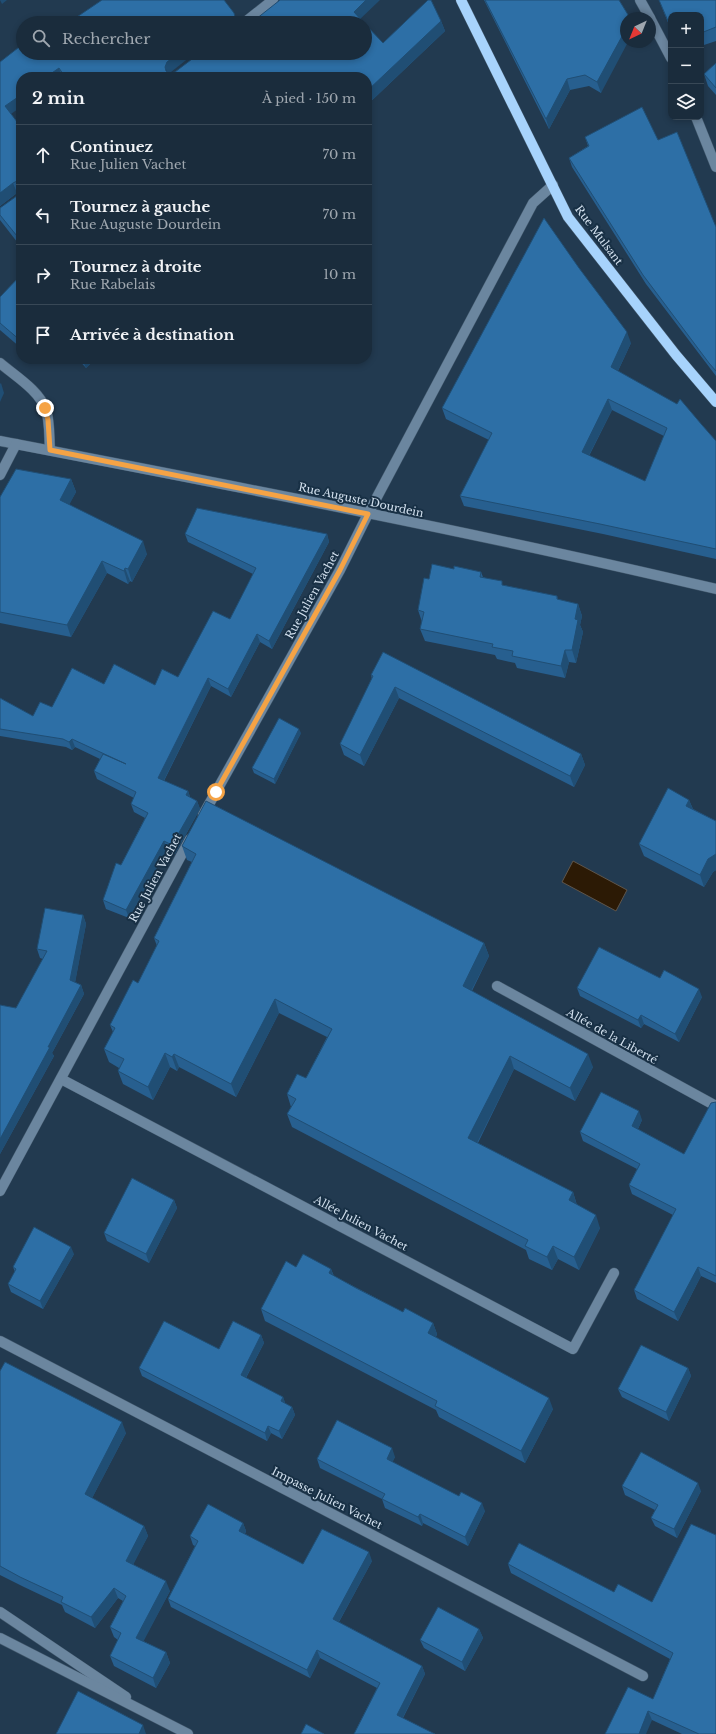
<!DOCTYPE html>
<html lang="fr">
<head>
<meta charset="utf-8">
<style>
	:root { --surface:#1a2c3c; --page:#273847; --text:#f1f3f6; --muted:#9fa7af; --line:#384856 }
	body { margin:0; font-family:"Libre Baskerville",serif; background:var(--page); color:var(--text) }
	.controls { position:absolute; right:12px; top:12px; display:grid; overflow:hidden; border-radius:8px; box-shadow:0 2px 6px #0003 }
	.controls button { width:36px; height:36px; display:grid; place-items:center; padding:0; border:0; border-bottom:1px solid var(--line); background:var(--surface); color:var(--text); font:20px sans-serif }
	.compass { position:absolute; left:620px; top:12px; width:36px; height:36px; border-radius:50%; background:var(--surface); box-shadow:0 2px 6px #0003; rotate:223deg }
	.stop { position:absolute; width:12px; height:12px; margin:-9px; border:3px solid #f5a345; border-radius:50%; background:#fff }
	.stop.end { background:#f5a345; border-color:#fff; box-shadow:0 1px 4px #0008 }
	.list { margin:0; padding:0; list-style:none }
	h2 { display:flex; justify-content:space-between; align-items:center; height:52px; margin:0; padding:0 16px; font-size:17px }
	h2 small { font-size:13px; font-weight:400; color:var(--muted) }
	.list li { display:grid; grid-template-columns:26px 1fr auto; gap:12px; align-items:center; box-sizing:border-box; height:60px; padding:0 16px; border-top:1px solid var(--line) }
	.list b { display:block; font-size:15px; white-space:nowrap }
	.list p { margin:0; font-size:13px; white-space:nowrap; color:var(--muted) }
	.list em { font-size:13px; font-style:normal; color:var(--muted) }
	.icon { flex:none; width:22px; height:22px; fill:none; stroke:currentColor; stroke-width:2; stroke-linecap:round; stroke-linejoin:round }
	.map { position:relative; flex:none; width:716px; height:1734px; overflow:hidden }
	.search { position:absolute; background:var(--surface); box-shadow:0 2px 6px #0003; left:16px; top:16px; width:356px; height:44px; display:flex; align-items:center; gap:10px; box-sizing:border-box; padding:0 14px; border-radius:22px; color:var(--muted); font-size:15px }
	.panel { position:absolute; background:var(--surface); box-shadow:0 2px 6px #0003; left:16px; top:72px; width:356px; height:292px; border-radius:16px }
	.map>svg:first-child { display:block }
	.water { fill:#2c1a05; stroke:#5e554b }
	.lines { fill:none; stroke-linecap:round; stroke-linejoin:round }
	.minor-casing { stroke:#42586c; stroke-width:11 }
	.major-casing { stroke:#42586c; stroke-width:11 }
	.minor { stroke:#6b869f; stroke-width:10 }
	.major { stroke:#a7d3fc; stroke-width:10 }
	.wall { fill:#275f8f; fill-rule:evenodd }
	.shaded-wall { fill:#204e74 }
	.building { fill:#2d6fa6; stroke:#204e74; fill-rule:evenodd }
	.route { stroke:#f5a345; stroke-width:5 }
	.labels { text-anchor:middle; dominant-baseline:central; stroke-width:4; stroke-linejoin:round; paint-order:stroke }
	.street-label { font-size:11px; fill:#d2e0ee; stroke:#183045 }
</style>
</head>
<body>
<div class="map">
<svg width="716" height="1734" viewBox="0 0 716 1734">
	<rect width="100%" height="100%" fill="#223a50"/>
	<polygon class="water" points="573,861 627,890 616,911 562,882"/>
	<g class="lines">
		<defs>
			<g id="minor">
				<polyline points="640,0 650,18"/>
				<polyline points="650,18 671,58"/>
				<polyline points="244,23 273,0"/>
				<polyline points="696,117 716,167"/>
				<path d="M0 363C15 376 39 390 46 410 50 422 49 437 50 450"/>
				<path d="M0 441C239 487 479 533 716 589"/>
				<polyline points="0,475 16,444"/>
				<polyline points="203,815 340,570 368,514 533,203 553,185"/>
				<polyline points="497,986 716,1106"/>
				<polyline points="61,1079 573,1349 614,1273"/>
				<polyline points="0,1191 190,839"/>
				<polyline points="0,1341 643,1676"/>
				<polyline points="0,1612 126,1697"/>
				<polyline points="0,1638 188,1734"/>
			</g>
			<polyline id="major" points="461,0 568,217 676,355 716,402"/>
		</defs>
		<use href="#minor" class="minor-casing"/>
		<use href="#major" class="major-casing"/>
		<use href="#minor" class="minor"/>
		<use href="#major" class="major"/>
	</g>
	<g class="wall">
		<polygon points="484,0 619,0 601,93 589,86 570,90 549,129"/>
		<polygon points="659,0 716,0 716,41 701,46 701,15 671,15 671,30"/>
		<polygon points="441,21 445,31 367,105 367,77 21,77 11,114 21,127 21,192 17,193 0,206 0,62 171,72 170,73 383,43"/>
		<polygon points="716,63 716,95 708,86 704,74"/>
		<polygon points="585,137 658,140 716,227 716,376 646,284 572,167 569,158 588,146"/>
		<polygon points="21,193 21,247 0,220 0,208"/>
		<polygon points="21,275 21,348 0,330 0,297"/>
		<path d="M631 343 618 371 702 425 716 441V559L603 534 464 506 460 496 489 440 446 419 442 408ZM612 410 664 436 645 481 589 456Z"/>
		<polygon points="78,359 95,359 86,368"/>
		<polygon points="71,479 76,492 69,504 147,554 132,582 130,581 128,584 107,573 71,637 0,623 0,497"/>
		<polygon points="185,534 327,534 329,542 272,649 260,642 231,697 211,686 164,781 188,791 190,797 197,801 200,809 175,854 167,849 129,918 106,909 103,900 121,865 145,818 134,812 131,804 134,798 97,779 94,771 100,759 75,747 72,750 66,747 0,736 0,698 33,716 104,684 155,685 178,677 230,619 253,574 188,542"/>
		<polygon points="454,569 481,572 483,577 503,585 557,596 558,600 578,604 582,616 580,625 583,632 576,663 569,662 565,678 517,668 515,663 497,659 495,655 425,641 420,629 422,622 418,610 429,579"/>
		<polygon points="371,675 581,754 585,765 574,787 399,698 364,766 344,755 340,744 372,679"/>
		<polygon points="301,733 275,784 254,773 252,768"/>
		<polygon points="689,800 693,809 716,821 716,870 713,872 704,887 644,856 639,844"/>
		<polygon points="182,846 484,943 489,956 472,991 593,1067 575,1101 514,1069 478,1143 573,1192 577,1205 600,1228 579,1270 558,1259 552,1270 529,1259 526,1250 292,1127 287,1114 291,1107 287,1094 306,1078 327,1037 279,1013 236,1097 179,1067 177,1071 170,1067 153,1100 123,1084 118,1071 119,1068 109,1062 104,1049 113,1032 110,1025 138,983 157,946 154,938 192,862 187,860"/>
		<polygon points="83,915 86,924 75,982 81,985 84,994 52,1053 54,1056 0,1154 0,1005 16,1008 43,959 40,958 37,949"/>
		<polygon points="660,978 702,997 679,1042 644,1024 641,1028 580,996 577,988"/>
		<polygon points="716,1102 716,1283 701,1276 678,1321 637,1299 634,1290 673,1215 632,1194 629,1185 637,1169 583,1141 580,1132 642,1120 638,1129 684,1154"/>
		<polygon points="174,1200 177,1208 149,1263 107,1241 104,1233"/>
		<polygon points="74,1254 43,1309 11,1292 8,1284 15,1272 13,1267"/>
		<polygon points="296,1267 331,1269 334,1276 403,1312 433,1323 437,1334 436,1337 553,1409 525,1463 439,1417 436,1410 265,1321 261,1309"/>
		<polygon points="261,1335 264,1343 246,1378 283,1397 285,1403 292,1407 295,1415 282,1439 271,1433 267,1441 142,1376 139,1368 219,1349"/>
		<polygon points="688,1368 691,1376 669,1421 622,1397 618,1389"/>
		<polygon points="0,1371 126,1433 92,1498 144,1526 148,1536 133,1564 170,1591 143,1641 166,1652 170,1663 156,1688 114,1666 110,1656 118,1640 114,1637 110,1627 123,1601 118,1598 95,1628 65,1612 62,1605 24,1587 0,1575"/>
		<polygon points="395,1457 392,1462 485,1511 468,1546 423,1523 422,1526 385,1508 382,1499 320,1468 317,1459"/>
		<polygon points="622,1486 701,1491 677,1538 655,1526 651,1518 655,1510 625,1495"/>
		<polygon points="243,1523 246,1531 245,1534 303,1564 372,1561 339,1622 422,1666 425,1674 403,1718 354,1734 377,1688 320,1658 310,1678 171,1607 168,1599 195,1546 193,1545 190,1536"/>
		<polygon points="508,1564 652,1602 716,1734 682,1734 652,1720 605,1734 653,1699 670,1659 511,1573"/>
		<polygon points="479,1629 483,1638 465,1671 424,1648 420,1640"/>
	</g>
	<g class="shaded-wall">
		<polygon points="0,0 7,0 2,4"/>
		<polygon points="366,0 380,0 357,22 354,12"/>
		<polygon points="441,21 445,31 367,105 367,91"/>
		<polygon points="626,29 626,42 628,42 601,93 597,82"/>
		<polygon points="179,53 195,53 171,72 169,77 165,67 167,62"/>
		<polygon points="59,68 62,77 46,77"/>
		<polygon points="567,79 570,90 549,129 546,119"/>
		<polygon points="21,95 21,107 8,116 5,106"/>
		<polygon points="13,183 17,193 0,206 0,193"/>
		<polygon points="627,332 631,343 615,377 611,367"/>
		<polygon points="82,359 95,359 86,368"/>
		<polygon points="1,383 4,393 0,402 0,384"/>
		<polygon points="608,399 612,410 585,463 582,452"/>
		<polygon points="71,479 76,492 65,513 60,500"/>
		<polygon points="327,534 329,542 272,649 269,641"/>
		<polygon points="143,541 147,554 132,582 128,569"/>
		<polygon points="102,561 107,573 71,637 67,625"/>
		<polygon points="125,568 130,581 128,584 124,571"/>
		<polygon points="578,604 582,616 580,625 583,632 576,663 572,650 575,619"/>
		<polygon points="257,634 260,642 231,697 228,689"/>
		<polygon points="565,650 569,662 565,678 561,666"/>
		<polygon points="208,678 211,686 161,786 158,778"/>
		<polygon points="395,687 399,698 364,766 360,755"/>
		<polygon points="299,729 301,733 275,784 274,779"/>
		<polygon points="72,739 75,747 72,750 69,742"/>
		<polygon points="581,754 585,765 574,787 570,776"/>
		<polygon points="188,791 191,799 186,795"/>
		<polygon points="689,800 694,812 686,806"/>
		<polygon points="197,801 200,809 175,854 172,845"/>
		<polygon points="164,841 167,849 129,918 126,910"/>
		<polygon points="716,854 716,870 713,872 704,887 700,875 708,859"/>
		<polygon points="83,915 86,924 74,989 70,980"/>
		<polygon points="484,943 489,956 467,999 463,986"/>
		<polygon points="81,985 84,994 52,1053 54,1056 0,1154 0,1139 48,1047"/>
		<polygon points="699,989 702,997 679,1042 675,1034"/>
		<polygon points="275,999 279,1013 236,1097 231,1084"/>
		<polygon points="641,1015 644,1024 641,1028 638,1020"/>
		<polygon points="165,1053 170,1067 153,1100 148,1087"/>
		<polygon points="174,1054 179,1067 177,1071 172,1057"/>
		<polygon points="588,1054 593,1067 575,1101 570,1088"/>
		<polygon points="510,1056 514,1069 473,1151 468,1138"/>
		<polygon points="639,1111 642,1120 635,1135 632,1126"/>
		<polygon points="573,1192 577,1206 569,1200"/>
		<polygon points="174,1200 177,1208 149,1263 146,1254"/>
		<polygon points="596,1215 600,1228 579,1270 574,1257"/>
		<polygon points="553,1246 558,1259 552,1270 547,1257"/>
		<polygon points="71,1247 74,1254 43,1309 40,1301"/>
		<polygon points="698,1267 701,1276 678,1321 674,1312"/>
		<polygon points="331,1269 335,1281 329,1273"/>
		<polygon points="433,1323 437,1334 432,1344 428,1333"/>
		<polygon points="261,1335 264,1343 243,1383 241,1375"/>
		<polygon points="688,1368 691,1376 669,1421 666,1412"/>
		<polygon points="283,1397 286,1405 281,1401"/>
		<polygon points="549,1398 553,1409 525,1463 521,1451"/>
		<polygon points="292,1407 295,1415 282,1439 279,1431"/>
		<polygon points="122,1422 126,1433 89,1504 85,1494"/>
		<polygon points="268,1426 271,1433 267,1441 265,1433"/>
		<polygon points="392,1448 395,1457 390,1468 387,1459"/>
		<polygon points="698,1483 701,1491 677,1538 674,1529"/>
		<polygon points="482,1503 485,1511 468,1546 465,1537"/>
		<polygon points="420,1514 423,1523 422,1526 418,1517"/>
		<polygon points="243,1523 246,1531 242,1539 239,1531"/>
		<polygon points="144,1526 148,1536 130,1571 126,1561"/>
		<polygon points="369,1552 372,1561 336,1627 333,1619"/>
		<polygon points="166,1581 170,1591 140,1648 136,1638"/>
		<polygon points="114,1588 118,1598 95,1628 91,1617"/>
		<polygon points="479,1629 483,1638 465,1671 462,1662"/>
		<polygon points="317,1650 320,1658 310,1678 307,1670"/>
		<polygon points="166,1652 170,1663 156,1688 153,1678"/>
		<polygon points="422,1666 425,1674 400,1723 397,1715"/>
		<polygon points="648,1711 652,1720 646,1734 639,1734"/>
		<polygon points="143,1725 146,1734 139,1734"/>
	</g>
	<g class="building">
		<polygon points="102,0 224,0 234,13 235,17 241,23 68,23"/>
		<polygon points="280,0 366,0 354,12 364,23 251,23"/>
		<polygon points="428,0 431,0 441,21 367,91 367,77 65,77 59,68 46,77 21,77 21,95 5,106 21,127 21,183 17,181 13,183 0,193 0,62 23,44 23,53 179,53 167,62 165,67 166,71 169,73 175,72 200,53 365,53 365,24 383,43"/>
		<polygon points="485,0 619,0 630,18 626,18 626,29 597,82 585,75 567,79 546,119"/>
		<polygon points="659,0 716,0 716,27 701,33 701,15 671,15 671,28"/>
		<polygon points="716,63 716,88 704,74"/>
		<polygon points="642,107 658,140 677,132 716,227 716,371 709,363 643,275 569,158 589,146 585,137"/>
		<polygon points="21,193 21,241 0,215 0,208"/>
		<path d="M544 218 579 268 627 332 611 367 677 404 680 399 702 425 716 441V549L600 524 460 496 492 433 442 408ZM608 399 667 428 645 481 582 452Z"/>
		<polygon points="21,275 21,341 0,323 0,297"/>
		<polygon points="16,469 71,479 60,500 143,541 128,569 125,568 124,571 102,561 67,625 0,612 0,497"/>
		<polygon points="197,508 327,534 269,641 257,634 228,689 208,678 158,778 188,791 186,795 197,801 172,845 164,841 126,910 103,900 116,863 121,865 148,813 131,804 136,792 94,771 103,754 126,764 72,739 69,742 63,739 0,729 0,698 33,716 40,702 52,707 72,668 104,684 114,664 155,685 162,669 178,677 213,611 230,619 256,568 185,534"/>
		<polygon points="432,564 454,569 454,566 481,572 480,577 502,581 502,585 557,596 557,599 578,604 575,619 578,620 572,650 565,650 561,666 512,656 513,651 492,647 493,644 420,629 424,612 418,610 424,578 429,579"/>
		<polygon points="383,652 581,754 570,776 395,687 360,755 340,744 373,676 371,675"/>
		<polygon points="279,718 299,729 274,779 252,768"/>
		<polygon points="668,788 689,800 686,806 716,821 716,854 708,859 700,875 639,844"/>
		<polygon points="206,801 484,943 463,986 588,1054 570,1088 510,1056 468,1138 573,1192 569,1200 596,1215 574,1257 553,1246 547,1257 525,1246 528,1240 287,1114 296,1099 287,1094 297,1074 306,1078 332,1029 275,999 231,1084 174,1054 172,1057 165,1053 148,1087 118,1071 124,1059 104,1049 115,1028 110,1025 133,980 138,983 159,941 154,938 196,854 182,846"/>
		<polygon points="45,908 83,915 70,980 81,985 48,1047 50,1047 0,1139 0,1005 16,1008 47,951 37,949"/>
		<polygon points="599,947 660,978 664,970 699,989 675,1034 641,1015 638,1020 577,988"/>
		<polygon points="601,1092 639,1111 632,1126 684,1154 711,1103 716,1102 716,1276 698,1267 674,1312 634,1290 676,1209 629,1185 640,1164 580,1132"/>
		<polygon points="132,1178 174,1200 146,1254 104,1233"/>
		<polygon points="34,1227 71,1247 40,1301 8,1284 16,1269 13,1267"/>
		<polygon points="303,1254 331,1269 329,1273 356,1288 403,1312 405,1308 433,1323 428,1333 549,1398 521,1451 435,1406 437,1401 261,1309 286,1261 296,1267"/>
		<polygon points="164,1321 219,1349 233,1321 261,1335 241,1375 283,1397 281,1401 292,1407 279,1431 268,1426 265,1433 139,1368"/>
		<polygon points="641,1345 688,1368 666,1412 618,1389"/>
		<polygon points="5,1362 122,1422 85,1494 144,1526 126,1561 166,1581 136,1638 166,1652 153,1678 110,1656 121,1633 110,1627 126,1596 114,1588 91,1617 61,1602 63,1597 20,1577 0,1566 0,1371"/>
		<polygon points="337,1420 392,1448 387,1459 459,1496 461,1492 482,1503 465,1537 420,1514 418,1517 382,1499 385,1494 317,1459"/>
		<polygon points="641,1452 698,1483 674,1529 651,1518 658,1505 622,1486"/>
		<polygon points="208,1504 243,1523 239,1531 303,1564 322,1529 369,1552 333,1619 422,1666 397,1715 435,1734 354,1734 380,1683 317,1650 307,1670 168,1599 198,1541 190,1536"/>
		<polygon points="691,1524 716,1535 716,1734 699,1734 648,1711 639,1734 605,1734 628,1687 653,1699 673,1653 508,1564 519,1543 614,1592 618,1584 652,1602"/>
		<polygon points="438,1607 479,1629 462,1662 420,1640"/>
		<polygon points="78,1691 143,1725 139,1734 56,1734"/>
		<polygon points="306,1724 324,1734 301,1734"/>
	</g>
	<g class="lines">
		<polyline class="route" points="45,408 48,420 50,450 368,514 340,570 216,792"/>
	</g>
	<g class="labels">
		<g class="street-label">
			<text transform="translate(599 235) rotate(53)">Rue Mulsant</text>
			<text transform="translate(361 500) rotate(12)">Rue Auguste Dourdein</text>
			<text transform="translate(312 595) rotate(-61)">Rue Julien Vachet</text>
			<text transform="translate(155 878) rotate(-62)">Rue Julien Vachet</text>
			<text transform="translate(612 1036) rotate(29)">Allée de la Liberté</text>
			<text transform="translate(361 1223) rotate(28)">Allée Julien Vachet</text>
			<text transform="translate(327 1498) rotate(27)">Impasse Julien Vachet</text>
		</g>
	</g>
</svg>
<div class="controls">
<button>+</button>
<button>−</button>
<button><svg class="icon" aria-label="layers" viewBox="0 0 24 24"><path d="M12 4l9 5-9 5-9-5zM3 14l9 5 9-5"/></svg></button>
</div>
<svg class="compass" viewBox="-18 -18 36 36"><path d="M0-13l5 13h-10z" fill="#e53935"/><path d="M0 13l5-13h-10z" fill="#9fa7af"/></svg>
<div class="stop" style="left:216px;top:792px"></div>
<div class="stop end" style="left:45px;top:408px"></div>
<div class="search"><svg class="icon" aria-label="search" viewBox="0 0 24 24"><circle cx="10" cy="10" r="6"/><path d="M15 15l6 6"/></svg>Rechercher</div>
<section class="panel">
<h2>2 min<small>À pied · 150 m</small></h2>
<ul class="list">
<li><svg class="icon" aria-label="ahead" viewBox="0 0 24 24"><path d="M12 20V5M6 11l6-6 6 6"/></svg><div><b>Continuez</b><p>Rue Julien Vachet</p></div><em>70 m</em></li>
<li><svg class="icon" aria-label="left" viewBox="0 0 24 24"><path d="M17 20v-9H6M10 6l-5 5 5 5"/></svg><div><b>Tournez à gauche</b><p>Rue Auguste Dourdein</p></div><em>70 m</em></li>
<li><svg class="icon" aria-label="right" viewBox="0 0 24 24"><path d="M7 20v-9h11M14 6l5 5-5 5"/></svg><div><b>Tournez à droite</b><p>Rue Rabelais</p></div><em>10 m</em></li>
<li><svg class="icon" aria-label="arrive" viewBox="0 0 24 24"><path d="M6 21V4h12l-3 4 3 4H6"/></svg><div><b>Arrivée à destination</b></div></li>
</ul>
</section>
</div>
</body>
</html>
